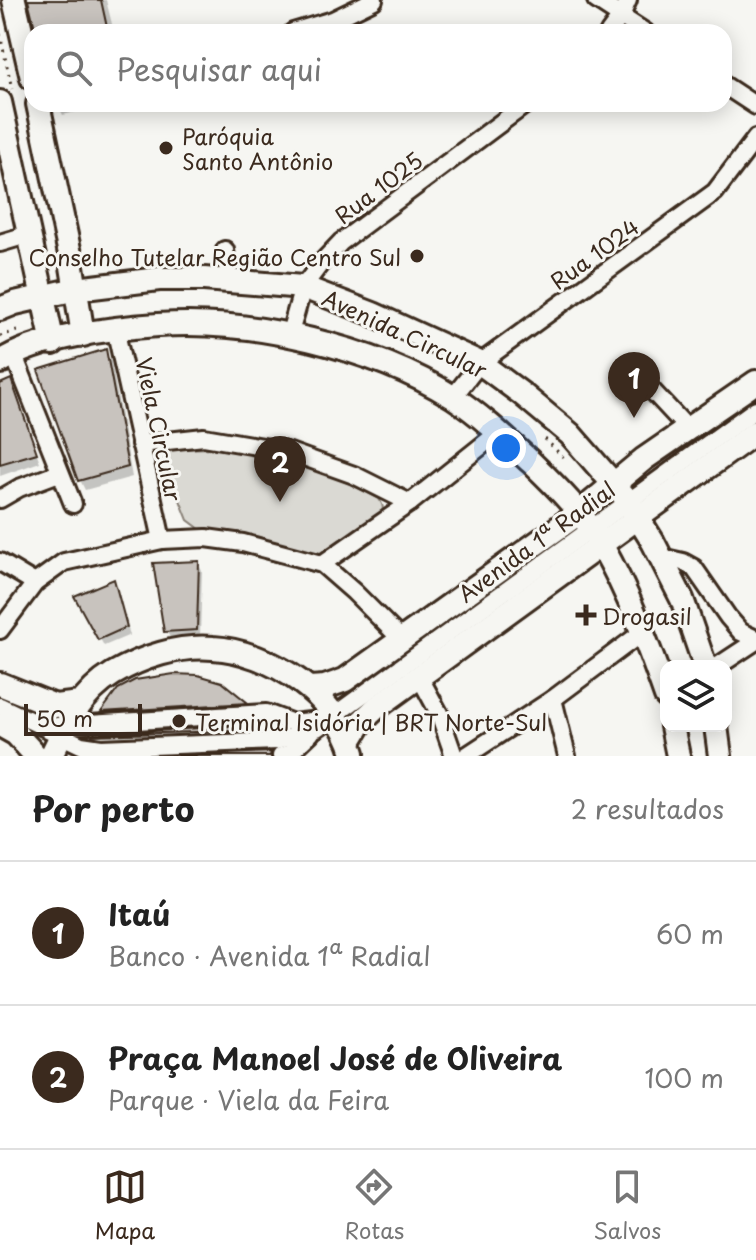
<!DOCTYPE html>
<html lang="pt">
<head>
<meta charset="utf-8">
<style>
	:root { --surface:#fff; --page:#f2f2f2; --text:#222; --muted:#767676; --line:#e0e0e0; --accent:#3b2a1e }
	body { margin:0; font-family:"Playpen Sans",sans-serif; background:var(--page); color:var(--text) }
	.controls { position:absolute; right:24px; bottom:24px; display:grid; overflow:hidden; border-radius:16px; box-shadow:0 4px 20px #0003 }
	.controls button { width:72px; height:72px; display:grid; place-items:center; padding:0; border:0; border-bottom:2px solid var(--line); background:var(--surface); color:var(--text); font:40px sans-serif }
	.scale { position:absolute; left:24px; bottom:20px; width:118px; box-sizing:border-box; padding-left:8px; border:4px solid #3b2a1e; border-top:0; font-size:22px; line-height:28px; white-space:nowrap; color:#3b2a1e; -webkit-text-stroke:6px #f6f6f2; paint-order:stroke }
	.you { position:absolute; left:506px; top:448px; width:28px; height:28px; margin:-20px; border:6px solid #fff; border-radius:50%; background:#1a73e8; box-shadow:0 0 0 12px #1a73e833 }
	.badge { display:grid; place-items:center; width:52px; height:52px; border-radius:50%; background:var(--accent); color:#fff; font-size:26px; font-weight:700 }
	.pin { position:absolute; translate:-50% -66px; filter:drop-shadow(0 2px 4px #0008) }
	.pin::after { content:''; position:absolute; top:42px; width:28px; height:24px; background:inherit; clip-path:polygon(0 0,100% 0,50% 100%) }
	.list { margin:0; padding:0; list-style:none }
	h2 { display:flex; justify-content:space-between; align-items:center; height:104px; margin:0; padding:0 32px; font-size:34px }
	h2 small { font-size:26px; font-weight:400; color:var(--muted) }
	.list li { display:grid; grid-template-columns:52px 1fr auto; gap:24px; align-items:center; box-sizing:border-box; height:144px; padding:0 32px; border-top:2px solid var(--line) }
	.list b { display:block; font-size:30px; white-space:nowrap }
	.list p { margin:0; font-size:26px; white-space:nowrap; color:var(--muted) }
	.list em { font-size:26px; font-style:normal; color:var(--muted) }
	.icon { flex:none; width:44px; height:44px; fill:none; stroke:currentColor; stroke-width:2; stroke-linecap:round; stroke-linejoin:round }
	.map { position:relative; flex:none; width:756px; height:756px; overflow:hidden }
	.search { position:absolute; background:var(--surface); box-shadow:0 4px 20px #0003; left:24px; right:24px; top:24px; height:88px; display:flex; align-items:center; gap:20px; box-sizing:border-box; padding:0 28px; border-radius:24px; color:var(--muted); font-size:30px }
	.sheet { height:392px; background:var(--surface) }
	nav { display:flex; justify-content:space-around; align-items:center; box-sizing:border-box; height:112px; border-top:2px solid var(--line); background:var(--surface); font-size:22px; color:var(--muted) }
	nav a { display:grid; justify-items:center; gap:4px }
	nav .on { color:var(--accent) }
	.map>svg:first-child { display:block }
	.green { fill:#dad9d3; stroke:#8a8278; stroke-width:2 }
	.shadow { fill:#0003 }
	.building { fill:#c8c3be; stroke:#3b2a1e; stroke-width:2 }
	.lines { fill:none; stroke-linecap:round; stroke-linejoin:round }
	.minor-casing { stroke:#3b2a1e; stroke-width:22 }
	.major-casing { stroke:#3b2a1e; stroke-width:28 }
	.path { stroke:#3b2a1e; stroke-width:3; stroke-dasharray:2 6; stroke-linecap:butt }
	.minor { stroke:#f6f6f2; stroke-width:16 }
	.major { stroke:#f6f6f2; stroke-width:22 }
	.poi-dot { fill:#3b2a1e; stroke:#f6f6f2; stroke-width:3 }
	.labels { text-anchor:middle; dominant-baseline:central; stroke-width:6; stroke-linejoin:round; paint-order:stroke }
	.poi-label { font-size:22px; fill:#3b2a1e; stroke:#f6f6f2; text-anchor:start }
	.street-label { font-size:22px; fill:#3b2a1e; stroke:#f6f6f2 }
</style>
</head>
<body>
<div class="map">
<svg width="756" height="756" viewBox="0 0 756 756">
	<rect width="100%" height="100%" fill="#f6f6f2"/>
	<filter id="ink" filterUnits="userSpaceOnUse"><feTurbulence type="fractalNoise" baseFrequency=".0125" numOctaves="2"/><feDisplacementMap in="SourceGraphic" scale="16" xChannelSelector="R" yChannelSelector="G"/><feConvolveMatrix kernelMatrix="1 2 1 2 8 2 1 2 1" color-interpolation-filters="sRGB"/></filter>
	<g filter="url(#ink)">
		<path class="green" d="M214 448C273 454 327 469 379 499 384 506 384 510 379 517L322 554 314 556 262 540 200 529 188 520 164 460 166 452 173 449Z"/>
		<g class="shadow">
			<polygon points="29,0 106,0 114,32 37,32"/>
			<polygon points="57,104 109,104 63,115"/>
			<polygon points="105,352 111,361 132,477 85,490 80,480"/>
			<polygon points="10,381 40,462 0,476 0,387"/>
			<polygon points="198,563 202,571 200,637 171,639 166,631"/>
			<polygon points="113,581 130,635 104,646 77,597"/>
			<polygon points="221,684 246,704 104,712 119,691"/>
			<polygon points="262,726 265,732 107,736"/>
		</g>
		<g class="building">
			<polygon points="28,0 101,0 108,32 36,32"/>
			<polygon points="106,349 128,467 78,481 38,370"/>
			<polygon points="11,379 37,453 0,464 0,384"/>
			<polygon points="199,561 197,630 164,632 153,563"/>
			<polygon points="114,579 127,627 98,640 74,596"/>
			<polygon points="174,674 198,675 222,682 248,703 101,712 118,689 135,680"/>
			<polygon points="263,724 266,730 91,735"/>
			<polygon points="271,752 270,756 177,756"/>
		</g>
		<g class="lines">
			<defs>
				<g id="minor">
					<polyline points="596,0 645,32"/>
					<polyline points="293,32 333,20 374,0"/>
					<polyline points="609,32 621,16 628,0"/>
					<polyline points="724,85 756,106"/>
					<polyline points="0,243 30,234"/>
					<polyline points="225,250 229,281"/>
					<polyline points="115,328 162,540"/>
					<polyline points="290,333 303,287 321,263 341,242 526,104"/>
					<polyline points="13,353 73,504"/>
					<polyline points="645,383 688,429"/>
					<polyline points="453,397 480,363 715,192 756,138"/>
					<polyline points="140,444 204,437 287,451 354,475 410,503"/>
					<polyline points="0,499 19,488 59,473"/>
					<polyline points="661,557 683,562 694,568 728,617 741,632 756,639"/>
					<polyline points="0,562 35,583"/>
					<polyline points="322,564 410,503 499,432"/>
					<polyline points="0,630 35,583 64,562 162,540 206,538 243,543 322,564 354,592 401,639"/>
					<polyline points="718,666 756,641"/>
					<polyline points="419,676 439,713 454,756"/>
					<polyline points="553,699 567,756"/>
					<polyline points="0,706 81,745 101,748 277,741 317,728 756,409"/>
					<polyline points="57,726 266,713 293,723 319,720"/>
					<polyline points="281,756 290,753 311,733"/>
					<polyline points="466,756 553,699 644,631"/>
				</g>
				<g id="major">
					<polyline points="14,0 32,78"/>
					<polyline points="0,102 53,343"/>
					<polyline points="38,104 70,254 83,335"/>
					<polyline points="0,309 15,303 76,289 159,279 204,279 303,287 373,314 480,363 522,394 570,434 625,497 653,542 682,599 705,666"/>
					<path d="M0 362C38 337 112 328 158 325 251 318 373 347 453 397 482 416 507 440 532 463 558 488 585 515 602 546 629 594 648 645 666 696"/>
					<polyline points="0,684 55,706 80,703"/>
					<polyline points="310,688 325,687 345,680 579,513 644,459 756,382"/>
					<polyline points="0,725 16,734 36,756"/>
					<polyline points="672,726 678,756"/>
					<polyline points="716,726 720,756"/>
					<polyline points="350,741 362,721 376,708 756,432"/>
					<path d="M51 756C66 724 82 693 113 674 142 657 179 645 213 648 270 651 338 697 353 753"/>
				</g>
			</defs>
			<use href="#minor" class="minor-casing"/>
			<use href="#major" class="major-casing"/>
			<g class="path">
				<polyline points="0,34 12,89"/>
				<polyline points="0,336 17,331"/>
				<polyline points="545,439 565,459"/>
			</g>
			<use href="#minor" class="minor"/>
			<use href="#major" class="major"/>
		</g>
	</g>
	<g class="poi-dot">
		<circle cx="166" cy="148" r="8"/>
		<circle cx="417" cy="256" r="8"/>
		<path d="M582 603h8v8h8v8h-8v8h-8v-8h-8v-8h8z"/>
		<circle cx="179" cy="721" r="8"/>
	</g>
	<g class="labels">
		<g class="poi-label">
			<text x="182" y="135">Paróquia<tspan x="182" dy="25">Santo Antônio</tspan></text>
			<text x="401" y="256" text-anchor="end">Conselho Tutelar Região Centro Sul</text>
			<text x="602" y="615">Drogasil</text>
			<text x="195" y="721">Terminal Isidória | BRT Norte-Sul</text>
		</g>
		<g class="street-label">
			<text transform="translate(378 187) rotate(-37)">Rua 1025</text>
			<text transform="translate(594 253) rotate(-36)">Rua 1024</text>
			<text transform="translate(405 333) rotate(25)">Avenida Circular</text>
			<text transform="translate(160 429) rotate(78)">Viela Circular</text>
			<text transform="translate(536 541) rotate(-36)">Avenida 1ª Radial</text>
		</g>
	</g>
</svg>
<div class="controls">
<button><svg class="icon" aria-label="layers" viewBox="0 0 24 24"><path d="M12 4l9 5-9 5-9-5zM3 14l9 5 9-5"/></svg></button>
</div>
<div class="scale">50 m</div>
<div class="you"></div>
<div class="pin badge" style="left:634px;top:418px">1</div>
<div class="pin badge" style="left:280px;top:502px">2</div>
<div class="search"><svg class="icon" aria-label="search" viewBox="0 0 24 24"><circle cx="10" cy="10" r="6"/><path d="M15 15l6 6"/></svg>Pesquisar aqui</div>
</div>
<section class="sheet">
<h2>Por perto<small>2 resultados</small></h2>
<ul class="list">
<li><span class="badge">1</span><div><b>Itaú</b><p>Banco · Avenida 1ª Radial</p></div><em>60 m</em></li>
<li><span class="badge">2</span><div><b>Praça Manoel José de Oliveira</b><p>Parque · Viela da Feira</p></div><em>100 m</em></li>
</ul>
</section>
<nav>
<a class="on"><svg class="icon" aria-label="map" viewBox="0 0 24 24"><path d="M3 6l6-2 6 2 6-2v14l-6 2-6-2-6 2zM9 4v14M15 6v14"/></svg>Mapa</a>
<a><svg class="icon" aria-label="directions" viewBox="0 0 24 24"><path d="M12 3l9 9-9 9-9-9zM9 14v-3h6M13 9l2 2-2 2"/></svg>Rotas</a>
<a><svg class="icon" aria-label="saved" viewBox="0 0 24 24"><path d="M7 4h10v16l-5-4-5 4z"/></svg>Salvos</a>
</nav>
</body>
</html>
